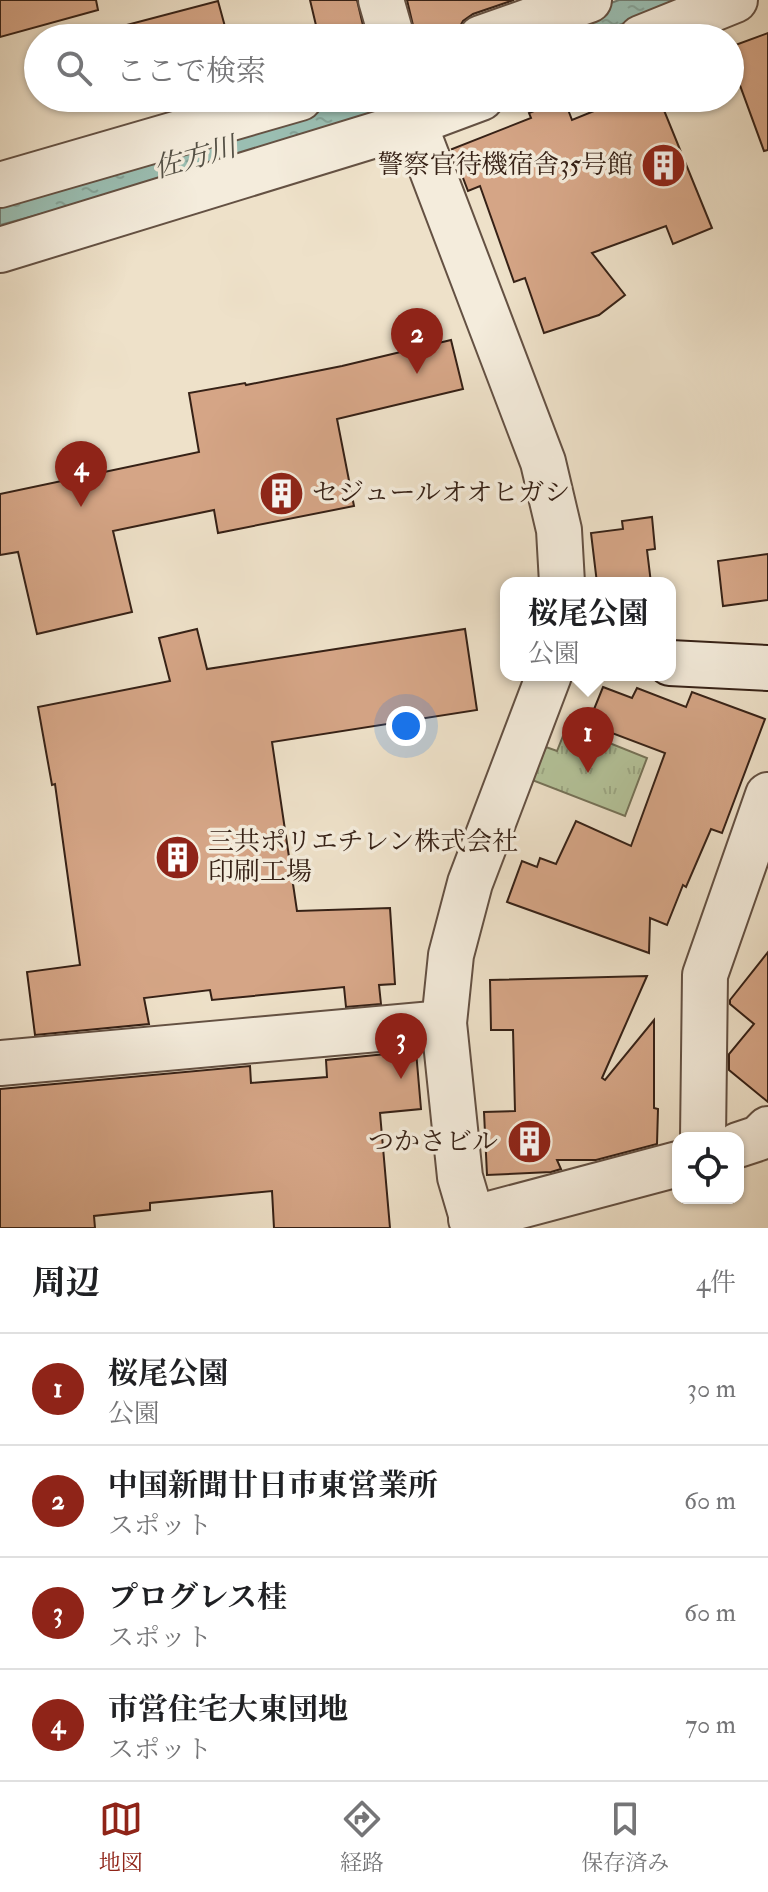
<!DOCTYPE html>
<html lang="ja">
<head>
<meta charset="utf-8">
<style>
	:root { --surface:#fff; --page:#f2f2f2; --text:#202124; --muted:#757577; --line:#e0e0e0; --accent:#8f2418 }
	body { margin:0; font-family:"IM FELL Double Pica","Noto Serif JP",serif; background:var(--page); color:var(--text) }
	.controls { position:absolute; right:24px; bottom:24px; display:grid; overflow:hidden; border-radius:16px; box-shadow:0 2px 6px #0004 }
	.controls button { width:72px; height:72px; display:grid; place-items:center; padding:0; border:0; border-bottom:2px solid var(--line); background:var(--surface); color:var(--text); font:40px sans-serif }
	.you { position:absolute; left:406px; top:726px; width:28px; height:28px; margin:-20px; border:6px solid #fff; border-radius:50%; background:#1a73e8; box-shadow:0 0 0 12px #1a73e833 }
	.badge { display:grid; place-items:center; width:52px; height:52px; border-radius:50%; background:var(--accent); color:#fff; font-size:26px; font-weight:700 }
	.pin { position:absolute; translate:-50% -66px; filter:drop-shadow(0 2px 4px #0008) }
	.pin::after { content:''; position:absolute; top:42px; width:28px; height:24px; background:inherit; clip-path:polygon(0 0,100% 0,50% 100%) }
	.popup { position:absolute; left:500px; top:577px; width:176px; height:104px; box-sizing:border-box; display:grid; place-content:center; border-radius:16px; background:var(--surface); filter:drop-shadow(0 2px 6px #0005); font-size:26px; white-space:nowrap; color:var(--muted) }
	.popup b { font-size:30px; color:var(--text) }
	.popup::after { content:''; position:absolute; left:50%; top:100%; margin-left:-16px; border:16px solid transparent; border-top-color:var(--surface) }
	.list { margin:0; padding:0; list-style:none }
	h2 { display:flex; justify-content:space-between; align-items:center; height:104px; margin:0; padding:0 32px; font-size:34px }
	h2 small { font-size:26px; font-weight:400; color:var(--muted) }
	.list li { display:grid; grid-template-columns:52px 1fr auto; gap:24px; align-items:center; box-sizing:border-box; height:112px; padding:0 32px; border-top:2px solid var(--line) }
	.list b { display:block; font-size:30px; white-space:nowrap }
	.list p { margin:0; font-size:26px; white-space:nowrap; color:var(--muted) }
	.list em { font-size:26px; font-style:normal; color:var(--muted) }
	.icon { flex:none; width:44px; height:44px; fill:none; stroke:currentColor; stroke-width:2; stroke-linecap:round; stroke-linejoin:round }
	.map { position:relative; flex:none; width:768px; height:1228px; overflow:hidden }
	.search { position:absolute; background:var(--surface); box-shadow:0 2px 6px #0004; left:24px; right:24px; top:24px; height:88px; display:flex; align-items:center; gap:20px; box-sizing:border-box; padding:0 28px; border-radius:44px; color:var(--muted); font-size:30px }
	.sheet { height:552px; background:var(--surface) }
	nav { display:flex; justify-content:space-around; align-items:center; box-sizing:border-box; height:112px; border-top:2px solid var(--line); background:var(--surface); font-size:22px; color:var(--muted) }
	nav a { display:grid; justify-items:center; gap:4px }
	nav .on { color:var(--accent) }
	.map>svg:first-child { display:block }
	.grass { fill:url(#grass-tufts); stroke:#757258; stroke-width:2 }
	.water { fill:url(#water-ripples); stroke:#727f74; stroke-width:2 }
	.building { fill:#d5a586; stroke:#362116; stroke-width:2 }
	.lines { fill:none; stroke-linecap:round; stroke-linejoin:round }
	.street-casing { stroke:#645143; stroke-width:48 }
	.secondary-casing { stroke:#362116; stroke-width:48 }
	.street { stroke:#f4ecdc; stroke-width:44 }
	.secondary { stroke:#f4ecdc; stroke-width:44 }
	.labels { text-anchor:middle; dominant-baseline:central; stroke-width:7; stroke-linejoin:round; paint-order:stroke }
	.poi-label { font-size:26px; fill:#362116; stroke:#f4ecdc; text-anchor:end }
	.water-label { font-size:28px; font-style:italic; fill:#545045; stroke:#f4ecdc }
</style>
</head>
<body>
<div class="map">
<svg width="768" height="1228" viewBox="0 0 768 1228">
	<defs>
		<pattern id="grass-tufts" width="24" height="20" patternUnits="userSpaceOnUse" patternTransform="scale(2)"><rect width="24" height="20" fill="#b4c39a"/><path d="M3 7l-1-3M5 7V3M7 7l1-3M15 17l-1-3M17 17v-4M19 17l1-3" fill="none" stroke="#9ba784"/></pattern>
		<pattern id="water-ripples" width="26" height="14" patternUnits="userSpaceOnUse" patternTransform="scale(2)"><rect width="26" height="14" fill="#9abeb2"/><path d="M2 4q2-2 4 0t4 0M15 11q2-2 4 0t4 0" fill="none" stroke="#85a398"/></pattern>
	</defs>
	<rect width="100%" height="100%" fill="#eee1c9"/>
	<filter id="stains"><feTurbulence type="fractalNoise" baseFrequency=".0025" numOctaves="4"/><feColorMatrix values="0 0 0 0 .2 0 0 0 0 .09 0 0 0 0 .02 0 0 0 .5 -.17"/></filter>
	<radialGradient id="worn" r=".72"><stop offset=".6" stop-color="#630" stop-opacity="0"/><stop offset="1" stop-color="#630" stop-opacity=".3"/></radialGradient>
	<polygon class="grass" points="567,726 647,758 625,816 532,780 546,747 557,751"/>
	<g class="water">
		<polygon points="619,0 686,0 584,38 516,38"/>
		<polygon points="354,98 422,98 96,199 0,225 0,200 282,122"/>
	</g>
	<g class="building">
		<polygon points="0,0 96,0 98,10 0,37"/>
		<polygon points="310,0 357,0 366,38 319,38"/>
		<polygon points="407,0 514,0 473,14 463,21 458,30 433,38 416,38"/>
		<polygon points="218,1 227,34 210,38 120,38 119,27"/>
		<polygon points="768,33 768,150 764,151 730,58 730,47"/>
		<polygon points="626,98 659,98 712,228 673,244 666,226 592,253 625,295 599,315 544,333 525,278 514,282 480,186 468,191 452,149 531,118 529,113 564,99 572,120"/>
		<polygon points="451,340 463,389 337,419 354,506 218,533 214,510 113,531 132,612 37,634 18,552 0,555 0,494 199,452 189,393 245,383 246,385 342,366"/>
		<polygon points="652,517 655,549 647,550 651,583 597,583 591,533 623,529 622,521"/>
		<polygon points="768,554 768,600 723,606 718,561"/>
		<polygon points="197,629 207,669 465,629 477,710 272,742 297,911 390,908 395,984 379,985 381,1004 346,1007 344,987 212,1000 210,990 144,998 149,1024 35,1035 27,972 80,965 55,784 52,785 38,707 170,681 159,638"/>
		<polygon points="603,687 632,698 637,688 686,707 692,692 765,719 722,833 711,829 686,887 683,885 667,925 650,918 649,953 507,902 522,861 537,867 540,858 556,864 576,821 631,846 665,753 588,724"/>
		<polygon points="768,952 768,1102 729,1070 729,1054 754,1024 730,1004 730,1000"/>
		<polygon points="647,976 602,1078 605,1080 654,1020 654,1108 658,1109 657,1144 596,1160 557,1160 561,1169 551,1172 487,1175 484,1112 515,1111 513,1030 491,1030 490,980"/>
		<polygon points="416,1051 421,1109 380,1113 390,1228 274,1228 272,1191 150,1203 150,1210 94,1216 95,1228 0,1228 0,1089 250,1066 251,1083 327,1077 326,1060"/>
	</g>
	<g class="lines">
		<defs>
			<g id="street">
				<polyline points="381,0 392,38"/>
				<polyline points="481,38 589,0"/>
				<polyline points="641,38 735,0"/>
				<polyline points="407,98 414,123 543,462 559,530 562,583"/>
				<polyline points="0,185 300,98"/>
				<polyline points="0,250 414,123 481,98"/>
				<polyline points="0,1063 444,1023"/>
				<polyline points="703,1138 705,975 768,795"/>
				<polyline points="738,1145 759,1138 768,1129"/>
				<polyline points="471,1219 678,1164"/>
				<polyline points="475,1228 460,1177 444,1023 451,955 470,883 549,675"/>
			</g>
			<polyline id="secondary" points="670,663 768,668"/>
		</defs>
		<use href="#street" class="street-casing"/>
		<use href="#secondary" class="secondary-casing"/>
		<use href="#street" class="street"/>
		<use href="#secondary" class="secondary"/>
	</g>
	<defs>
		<symbol id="building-disc" viewBox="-11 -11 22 22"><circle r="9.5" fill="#8f2418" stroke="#f4ecdc"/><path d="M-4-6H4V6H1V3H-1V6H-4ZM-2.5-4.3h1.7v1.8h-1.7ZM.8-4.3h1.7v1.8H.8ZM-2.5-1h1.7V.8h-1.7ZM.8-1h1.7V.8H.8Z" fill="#fff"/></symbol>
	</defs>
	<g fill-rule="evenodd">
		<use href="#building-disc" x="638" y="140" width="51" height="51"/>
		<use href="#building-disc" x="256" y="468" width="51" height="51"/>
		<use href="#building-disc" x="152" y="832" width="51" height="51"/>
		<use href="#building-disc" x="504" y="1116" width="51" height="51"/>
	</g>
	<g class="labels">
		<g class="poi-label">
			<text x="633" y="165">警察官待機宿舎35号館</text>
			<text x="312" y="493" text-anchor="start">セジュールオオヒガシ</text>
			<text x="208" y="842" text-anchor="start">三共ポリエチレン株式会社<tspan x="208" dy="30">印刷工場</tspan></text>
			<text x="498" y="1142">つかさビル</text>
		</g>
		<g class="water-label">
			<text transform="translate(195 158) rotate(-16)">佐方川</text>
		</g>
	</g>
	<rect width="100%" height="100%" filter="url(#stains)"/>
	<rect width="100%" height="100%" fill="url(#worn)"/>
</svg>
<div class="controls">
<button><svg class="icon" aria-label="locate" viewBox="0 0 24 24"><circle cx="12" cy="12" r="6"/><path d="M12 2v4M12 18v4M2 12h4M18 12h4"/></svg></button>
</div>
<div class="you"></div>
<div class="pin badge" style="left:588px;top:773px">1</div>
<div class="popup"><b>桜尾公園</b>公園</div>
<div class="pin badge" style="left:417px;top:374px">2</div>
<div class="pin badge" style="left:401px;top:1079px">3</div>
<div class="pin badge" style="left:81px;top:507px">4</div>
<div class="search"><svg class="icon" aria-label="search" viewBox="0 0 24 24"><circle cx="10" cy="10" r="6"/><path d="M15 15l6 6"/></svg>ここで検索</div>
</div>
<section class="sheet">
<h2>周辺<small>4件</small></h2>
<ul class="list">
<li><span class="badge">1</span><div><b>桜尾公園</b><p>公園</p></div><em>30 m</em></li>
<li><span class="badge">2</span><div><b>中国新聞廿日市東営業所</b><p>スポット</p></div><em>60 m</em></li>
<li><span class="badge">3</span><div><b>プログレス桂</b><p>スポット</p></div><em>60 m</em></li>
<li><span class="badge">4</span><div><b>市営住宅大東団地</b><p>スポット</p></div><em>70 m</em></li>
</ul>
</section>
<nav>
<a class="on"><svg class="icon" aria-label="map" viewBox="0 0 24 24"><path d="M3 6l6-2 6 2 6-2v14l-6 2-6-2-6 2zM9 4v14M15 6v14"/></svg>地図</a>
<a><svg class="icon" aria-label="directions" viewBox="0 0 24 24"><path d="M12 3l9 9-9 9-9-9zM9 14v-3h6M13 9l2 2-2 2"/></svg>経路</a>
<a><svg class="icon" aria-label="saved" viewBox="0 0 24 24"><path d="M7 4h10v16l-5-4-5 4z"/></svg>保存済み</a>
</nav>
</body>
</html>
